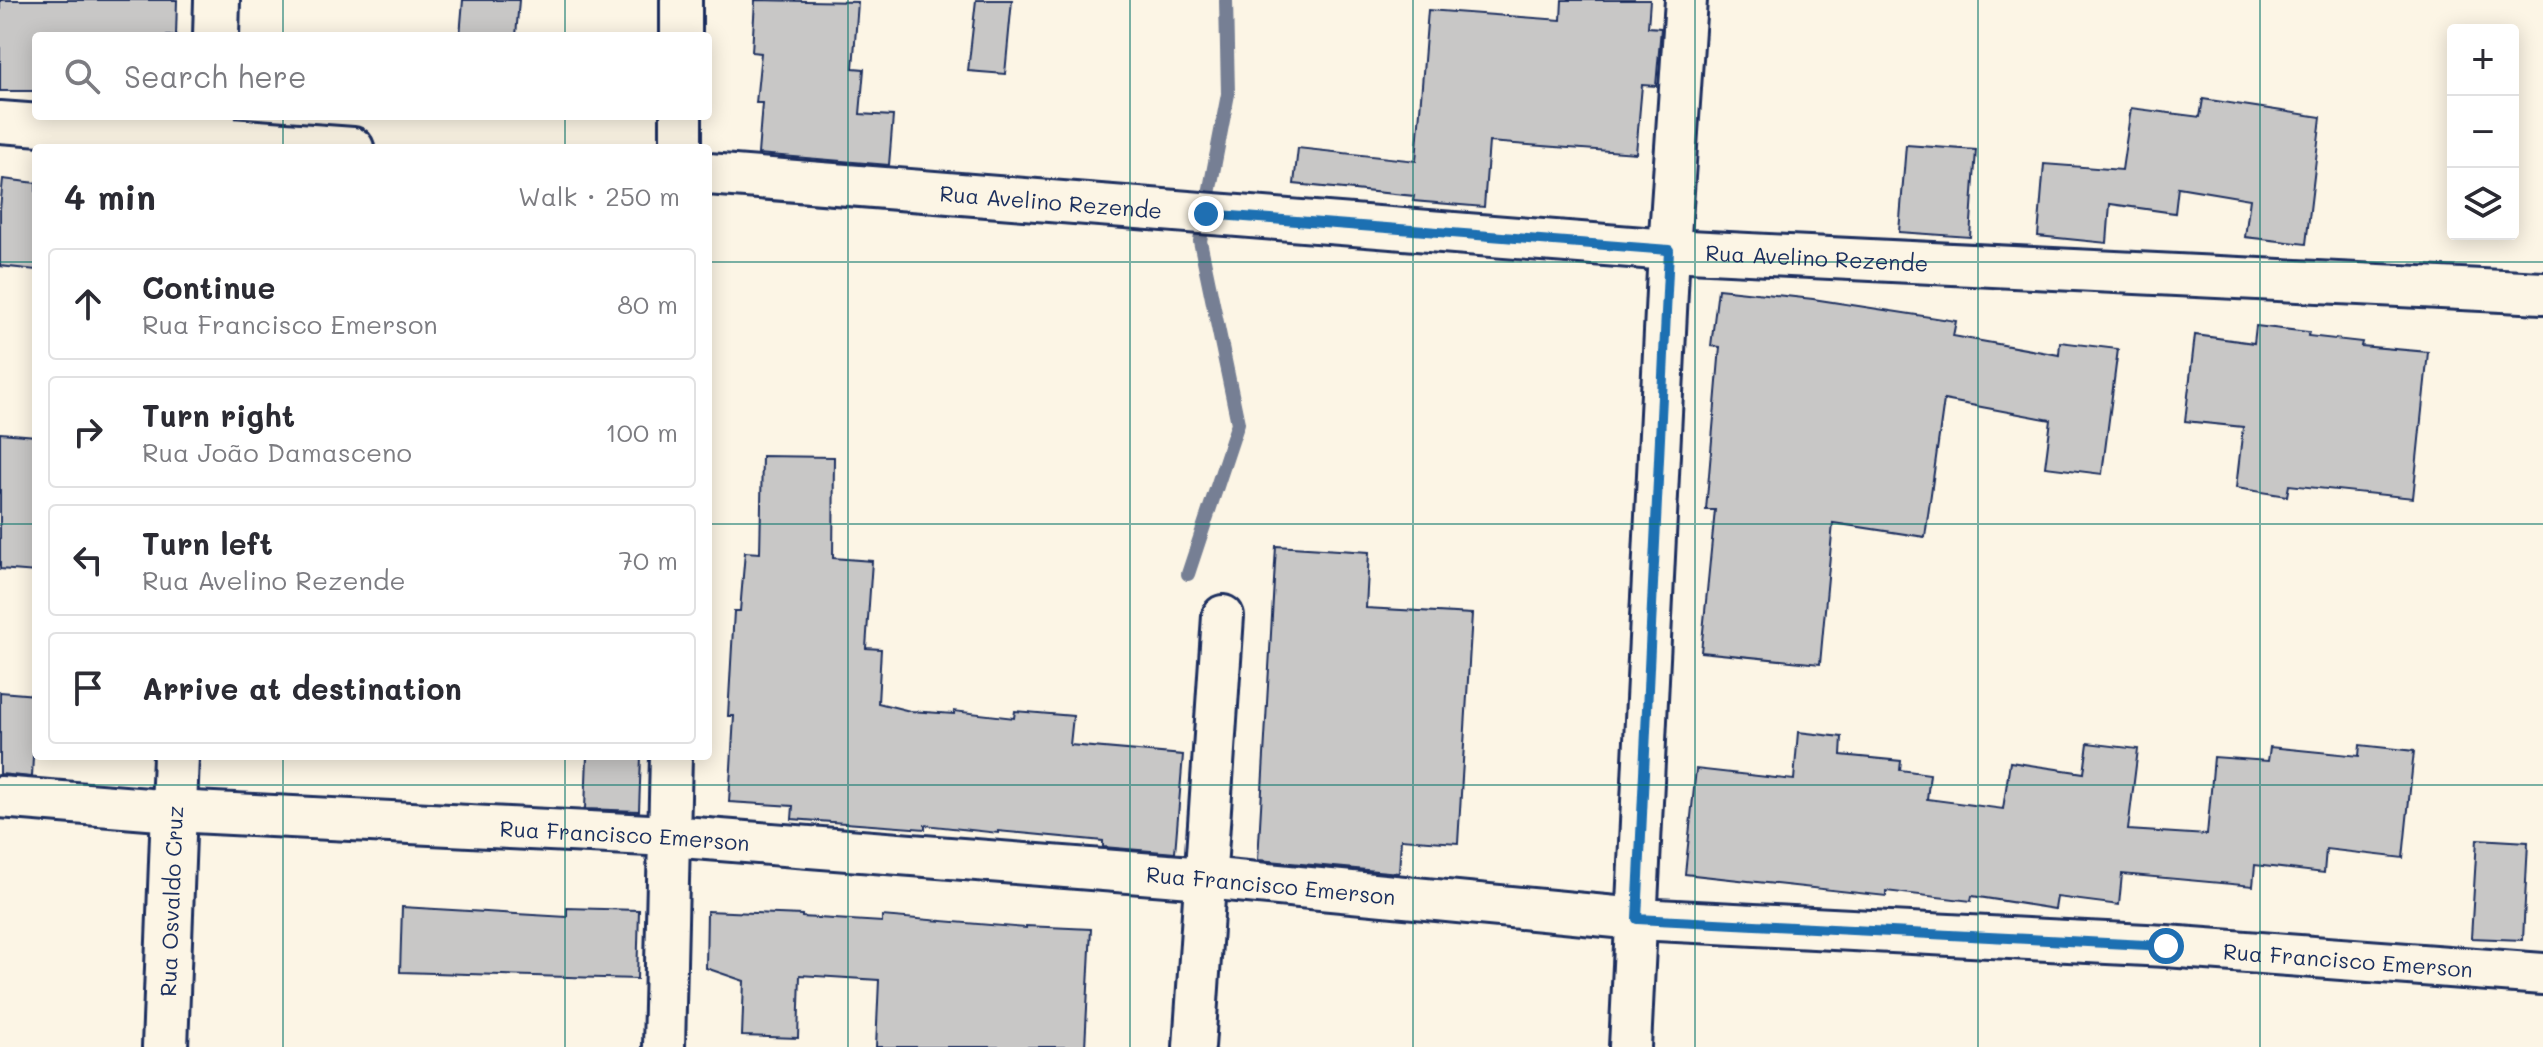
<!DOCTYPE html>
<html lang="en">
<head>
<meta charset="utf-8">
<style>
	:root { --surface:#fff; --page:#f7f7f7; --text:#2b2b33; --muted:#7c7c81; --line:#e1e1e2 }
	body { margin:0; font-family:Mali,sans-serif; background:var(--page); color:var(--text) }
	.controls { position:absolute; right:24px; top:24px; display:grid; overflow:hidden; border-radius:8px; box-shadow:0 4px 20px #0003 }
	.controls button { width:72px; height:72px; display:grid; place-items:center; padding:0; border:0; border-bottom:2px solid var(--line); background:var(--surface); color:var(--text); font:40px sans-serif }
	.stop { position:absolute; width:24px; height:24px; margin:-18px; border:6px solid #1f6fb2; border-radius:50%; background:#fff }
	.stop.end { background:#1f6fb2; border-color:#fff; box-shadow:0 2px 8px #0008 }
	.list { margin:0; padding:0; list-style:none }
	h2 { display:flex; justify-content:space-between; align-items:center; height:104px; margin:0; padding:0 32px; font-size:34px }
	h2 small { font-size:26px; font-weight:400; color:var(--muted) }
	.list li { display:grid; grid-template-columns:52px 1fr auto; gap:24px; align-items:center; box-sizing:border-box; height:112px; margin:0 16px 16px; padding:0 16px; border:2px solid var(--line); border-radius:8px }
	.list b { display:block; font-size:30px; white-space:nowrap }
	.list p { margin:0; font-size:26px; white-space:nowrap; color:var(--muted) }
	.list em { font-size:26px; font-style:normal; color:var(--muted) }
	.icon { flex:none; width:44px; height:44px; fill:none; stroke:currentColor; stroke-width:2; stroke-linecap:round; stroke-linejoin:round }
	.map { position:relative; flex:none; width:2543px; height:1047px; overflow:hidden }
	.search { position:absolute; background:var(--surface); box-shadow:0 4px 20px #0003; left:32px; top:32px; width:680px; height:88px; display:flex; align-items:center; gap:20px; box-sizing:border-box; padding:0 28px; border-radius:8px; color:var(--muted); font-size:30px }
	.panel { position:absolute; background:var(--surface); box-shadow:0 4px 20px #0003; left:32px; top:144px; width:680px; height:616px; border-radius:8px }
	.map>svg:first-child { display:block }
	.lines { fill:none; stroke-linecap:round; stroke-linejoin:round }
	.stream { stroke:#767f94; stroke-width:14 }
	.building { fill:#c8c7c6; stroke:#1b2f5e; stroke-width:2 }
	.minor-casing { stroke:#1b2f5e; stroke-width:46 }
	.secondary-casing { stroke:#1b2f5e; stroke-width:50 }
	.minor { stroke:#fcf5e5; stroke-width:40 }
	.secondary { stroke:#fcf5e5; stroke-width:44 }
	.route { stroke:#1f6fb2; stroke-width:10 }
	.grid { fill:none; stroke:#0f766e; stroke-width:2; stroke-opacity:0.55 }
	.labels { text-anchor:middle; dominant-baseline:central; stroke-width:6; stroke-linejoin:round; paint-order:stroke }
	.street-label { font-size:22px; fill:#1b2f5e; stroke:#fcf5e5 }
</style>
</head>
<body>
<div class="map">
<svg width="2543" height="1047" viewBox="0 0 2543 1047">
	<rect width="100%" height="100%" fill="#fcf5e5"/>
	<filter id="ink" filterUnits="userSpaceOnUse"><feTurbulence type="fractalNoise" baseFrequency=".0125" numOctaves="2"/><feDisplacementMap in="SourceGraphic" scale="16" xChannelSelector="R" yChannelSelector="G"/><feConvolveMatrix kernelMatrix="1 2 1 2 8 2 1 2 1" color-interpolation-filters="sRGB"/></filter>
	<g filter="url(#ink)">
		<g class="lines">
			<polyline class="stream" points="1188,574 1238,423 1200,241 1228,94 1226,0"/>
		</g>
		<g class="building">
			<polygon points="0,0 177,0 176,36 36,36 36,91 0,91"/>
			<polygon points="463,0 519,0 516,36 460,36"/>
			<polygon points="755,0 858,2 853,68 864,69 860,114 893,116 889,165 758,154 762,103 756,103 761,53 752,52"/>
			<polygon points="976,0 1012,0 1005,74 968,71"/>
			<polygon points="1562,0 1650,0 1648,27 1661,28 1656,86 1642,85 1636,153 1489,142 1484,207 1413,201 1414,196 1294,184 1298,148 1416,161 1428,10 1561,20"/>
			<polygon points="2203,99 2321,117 2306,244 2245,237 2250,199 2178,187 2175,213 2110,204 2107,243 2038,236 2044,164 2122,170 2131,108 2200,117"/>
			<polygon points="1906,145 1976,150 1970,237 1899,232"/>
			<polygon points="3,179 36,183 36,270 0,266 0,209"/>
			<polygon points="1718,289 1813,299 1956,321 1953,336 2059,355 2060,342 2118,349 2102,474 2045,467 2051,420 1944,400 1925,537 1833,523 1820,664 1701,652 1715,510 1706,510 1720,347 1711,346"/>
			<polygon points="2256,326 2309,332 2308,336 2362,342 2361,346 2428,352 2413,498 2289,485 2287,496 2236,488 2243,427 2185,421 2195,335 2254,343"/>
			<polygon points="0,433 36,436 36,572 0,569"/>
			<polygon points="762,456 834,457 833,558 872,561 866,648 881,649 878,703 910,711 954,714 954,711 1014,718 1015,711 1073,716 1070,745 1183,755 1175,853 1103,847 1103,841 998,831 998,833 925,825 925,829 792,819 793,806 729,802 734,716 728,716 734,611 740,611 745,552 760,553"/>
			<polygon points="1276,546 1369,552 1366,608 1472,614 1458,843 1401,839 1399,873 1258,860"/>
			<polygon points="0,692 36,695 32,777 0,774"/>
			<polygon points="1798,732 1842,737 1841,755 1901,761 1900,770 1930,774 1927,799 2003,809 2010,762 2084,773 2088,743 2138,749 2128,830 2207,835 2214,757 2268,761 2270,747 2359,756 2360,745 2414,751 2403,858 2326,849 2324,873 2255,865 2253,886 2122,874 2119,905 2057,897 2055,909 1972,896 1971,901 1886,891 1886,896 1685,874 1696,769 1794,780"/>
			<polygon points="587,756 641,756 639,811 585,809"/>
			<polygon points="2477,839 2528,842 2523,940 2471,938"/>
			<polygon points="402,907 567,917 567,908 639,910 637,979 400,972"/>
			<polygon points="707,911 802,915 802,917 882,922 882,916 1026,928 1026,926 1091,929 1085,1047 876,1047 879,980 800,975 798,1038 742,1036 744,981 706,968"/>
		</g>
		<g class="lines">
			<defs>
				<g id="minor">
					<polyline points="681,36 681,0"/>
					<polyline points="0,122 353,148"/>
					<polyline points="681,148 681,116"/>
					<path id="s1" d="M708 174 1669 250 2543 293"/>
					<path id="s2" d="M0 797 173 811 669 836 1205 878 1637 919 2166 946 2543 974"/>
					<polyline points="664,1047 671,756"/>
					<polyline points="1194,1047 1223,616"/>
					<polyline points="1630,1047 1669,250 1686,0"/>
				</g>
				<g id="secondary">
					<polyline points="216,36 217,0"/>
					<polyline points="211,148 213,116"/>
					<path id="s3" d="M165 1047 176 756"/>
				</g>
			</defs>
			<use href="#minor" class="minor-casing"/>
			<use href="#secondary" class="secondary-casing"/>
			<use href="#minor" class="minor"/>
			<use href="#secondary" class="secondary"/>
		</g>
	</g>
	<g class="lines" filter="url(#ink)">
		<polyline class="route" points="1206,214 1669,250 1637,919 2166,946"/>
	</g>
	<path class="grid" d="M283 0V36M565 0V36M848 0V1047M1130 0V1047M1413 0V1047M1695 0V1047M1978 0V1047M2260 0V1047M283 116V148M565 116V148M0 262H36M708 262H2543M0 524H36M708 524H2543M283 756V1047M565 756V1047M0 785H2543"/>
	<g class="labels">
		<g class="street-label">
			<text stroke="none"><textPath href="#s1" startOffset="344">Rua Avelino Rezende</textPath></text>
			<text stroke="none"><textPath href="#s1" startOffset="1112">Rua Avelino Rezende</textPath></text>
			<text stroke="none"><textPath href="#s2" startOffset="626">Rua Francisco Emerson</textPath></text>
			<text stroke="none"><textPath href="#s2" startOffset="1274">Rua Francisco Emerson</textPath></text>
			<text stroke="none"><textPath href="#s3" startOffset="146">Rua Osvaldo Cruz</textPath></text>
			<text stroke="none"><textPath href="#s2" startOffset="2354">Rua Francisco Emerson</textPath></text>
		</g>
	</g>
</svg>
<div class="controls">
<button>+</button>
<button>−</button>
<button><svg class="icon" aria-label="layers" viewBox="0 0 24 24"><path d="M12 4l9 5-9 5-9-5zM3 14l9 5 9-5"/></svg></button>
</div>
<div class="stop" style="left:2166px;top:946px"></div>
<div class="stop end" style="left:1206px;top:214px"></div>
<div class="search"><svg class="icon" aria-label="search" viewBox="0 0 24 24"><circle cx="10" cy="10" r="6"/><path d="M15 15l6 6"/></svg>Search here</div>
<section class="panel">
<h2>4 min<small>Walk · 250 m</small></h2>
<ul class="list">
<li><svg class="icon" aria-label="ahead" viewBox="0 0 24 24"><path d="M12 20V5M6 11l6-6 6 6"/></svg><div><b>Continue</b><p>Rua Francisco Emerson</p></div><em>80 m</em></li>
<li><svg class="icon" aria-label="right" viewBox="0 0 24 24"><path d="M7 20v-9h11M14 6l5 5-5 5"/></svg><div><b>Turn right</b><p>Rua João Damasceno</p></div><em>100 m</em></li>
<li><svg class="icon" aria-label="left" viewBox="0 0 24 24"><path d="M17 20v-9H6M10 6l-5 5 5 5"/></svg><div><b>Turn left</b><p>Rua Avelino Rezende</p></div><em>70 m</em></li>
<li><svg class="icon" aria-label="arrive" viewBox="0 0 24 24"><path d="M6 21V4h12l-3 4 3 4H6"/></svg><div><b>Arrive at destination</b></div></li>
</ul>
</section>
</div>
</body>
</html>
